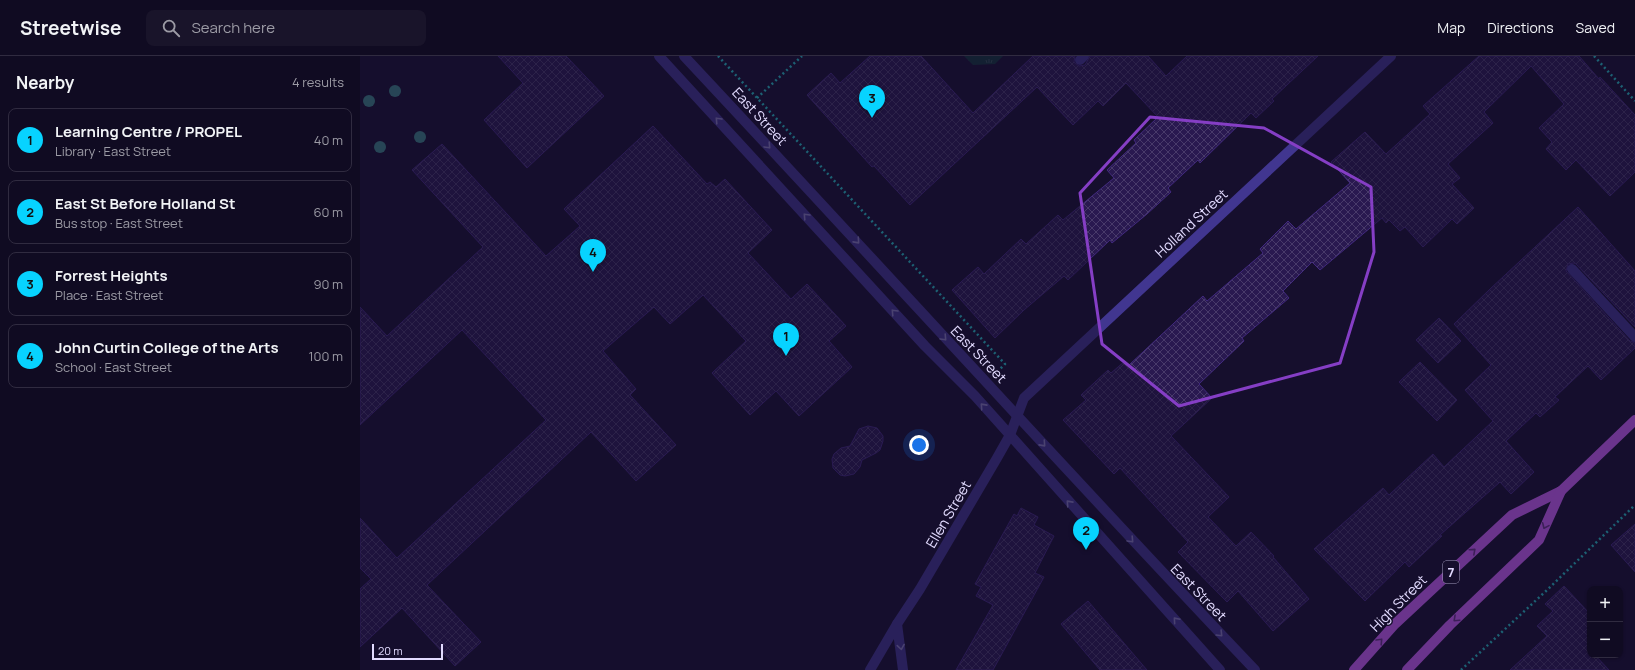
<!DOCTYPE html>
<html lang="en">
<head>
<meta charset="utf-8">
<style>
	:root { --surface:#100b22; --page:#19142a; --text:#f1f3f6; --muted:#9c9ba5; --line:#302b40; --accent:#07d3ff }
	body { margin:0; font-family:Manrope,sans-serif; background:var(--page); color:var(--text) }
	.controls { position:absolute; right:12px; bottom:12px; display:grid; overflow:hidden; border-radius:8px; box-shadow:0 1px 3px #0004 }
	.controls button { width:36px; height:36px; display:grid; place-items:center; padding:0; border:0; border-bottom:1px solid var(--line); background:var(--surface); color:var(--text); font:20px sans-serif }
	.scale { position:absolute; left:12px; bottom:10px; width:71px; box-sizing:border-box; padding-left:4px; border:2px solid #e2dbff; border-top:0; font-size:11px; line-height:14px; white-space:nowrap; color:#e2dbff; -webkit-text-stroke:3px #160f2d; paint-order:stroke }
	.you { position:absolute; left:559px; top:389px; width:14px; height:14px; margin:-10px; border:3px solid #fff; border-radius:50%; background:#1a73e8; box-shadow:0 0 0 6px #1a73e833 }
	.badge { display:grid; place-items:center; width:26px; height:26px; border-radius:50%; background:var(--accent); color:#111; font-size:13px; font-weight:700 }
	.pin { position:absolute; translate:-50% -33px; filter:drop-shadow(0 1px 2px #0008) }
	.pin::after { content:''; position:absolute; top:21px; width:14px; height:12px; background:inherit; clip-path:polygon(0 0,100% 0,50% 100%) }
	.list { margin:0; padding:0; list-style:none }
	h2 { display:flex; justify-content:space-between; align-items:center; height:52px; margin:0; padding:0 16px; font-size:17px }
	h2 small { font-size:13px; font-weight:400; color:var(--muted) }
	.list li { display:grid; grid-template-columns:26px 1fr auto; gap:12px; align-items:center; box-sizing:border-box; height:64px; margin:0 8px 8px; padding:0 8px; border:1px solid var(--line); border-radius:8px }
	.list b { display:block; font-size:15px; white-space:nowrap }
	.list p { margin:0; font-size:13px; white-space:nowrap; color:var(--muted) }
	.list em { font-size:13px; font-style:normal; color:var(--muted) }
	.icon { flex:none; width:22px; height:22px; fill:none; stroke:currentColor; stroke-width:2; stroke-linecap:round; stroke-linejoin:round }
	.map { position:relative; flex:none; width:1275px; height:614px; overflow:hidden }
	header { display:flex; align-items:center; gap:24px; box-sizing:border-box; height:56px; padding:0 20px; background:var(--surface); border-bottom:1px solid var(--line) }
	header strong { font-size:19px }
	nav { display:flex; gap:22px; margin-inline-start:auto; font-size:14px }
	.search { width:280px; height:36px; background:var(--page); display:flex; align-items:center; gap:10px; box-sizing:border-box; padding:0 14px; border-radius:8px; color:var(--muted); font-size:15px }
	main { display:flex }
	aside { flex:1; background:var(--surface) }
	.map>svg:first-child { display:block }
	.grass { fill:url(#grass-tufts) }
	.building { fill:url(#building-cross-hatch); stroke:#41297e }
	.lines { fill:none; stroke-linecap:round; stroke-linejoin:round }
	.path { stroke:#25c6c9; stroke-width:2.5; stroke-dasharray:2 3; stroke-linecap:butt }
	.minor { stroke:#413690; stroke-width:10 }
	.major { stroke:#d162ff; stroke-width:10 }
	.tree { fill:#3c8888 }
	.oneway { stroke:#8980c2 }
	.oneway2 { stroke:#6a348c }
	.marked { fill:none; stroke:#853ec5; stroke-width:3; stroke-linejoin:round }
	.labels { text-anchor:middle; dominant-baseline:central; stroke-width:3; stroke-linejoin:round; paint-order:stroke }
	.shield { fill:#160f2d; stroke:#a59ec0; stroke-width:1 }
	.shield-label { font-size:13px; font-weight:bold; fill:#e2dbff }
	.street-label { font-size:14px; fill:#e2dbff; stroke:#160f2d }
</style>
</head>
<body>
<header>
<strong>Streetwise</strong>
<div class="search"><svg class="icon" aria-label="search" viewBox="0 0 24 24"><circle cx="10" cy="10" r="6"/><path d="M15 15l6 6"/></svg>Search here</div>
<nav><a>Map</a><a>Directions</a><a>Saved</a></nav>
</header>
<main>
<aside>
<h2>Nearby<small>4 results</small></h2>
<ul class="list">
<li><span class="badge">1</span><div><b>Learning Centre / PROPEL</b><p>Library · East Street</p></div><em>40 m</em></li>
<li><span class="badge">2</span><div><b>East St Before Holland St</b><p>Bus stop · East Street</p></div><em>60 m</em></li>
<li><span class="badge">3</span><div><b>Forrest Heights</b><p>Place · East Street</p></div><em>90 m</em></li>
<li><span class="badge">4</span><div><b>John Curtin College of the Arts</b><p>School · East Street</p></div><em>100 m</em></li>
</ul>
</aside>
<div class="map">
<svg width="1275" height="614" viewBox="0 0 1275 614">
	<defs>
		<pattern id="grass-tufts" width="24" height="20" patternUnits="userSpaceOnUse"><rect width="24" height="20" fill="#113638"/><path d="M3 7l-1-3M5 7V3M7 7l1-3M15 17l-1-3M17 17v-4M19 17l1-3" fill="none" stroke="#335256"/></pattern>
		<pattern id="building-cross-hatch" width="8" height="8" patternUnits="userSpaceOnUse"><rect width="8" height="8" fill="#291950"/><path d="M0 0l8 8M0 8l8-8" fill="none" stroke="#483a6a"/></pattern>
	</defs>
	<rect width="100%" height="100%" fill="#160f2d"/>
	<polygon class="grass" points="604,0 643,0 635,8 613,9"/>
	<g class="building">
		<polygon points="138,0 206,0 244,40 167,112 124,64 163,27"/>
		<polygon points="510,0 561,0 613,57 673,0 715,0 714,6 719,10 725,9 730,0 788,0 806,20 827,0 958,0 912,43 914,45 896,62 891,57 840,107 838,104 808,132 811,136 787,158 752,187 750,184 708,224 704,220 664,254 635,282 592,234 618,211 624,218 661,183 666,188 698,159 703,164 754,122 747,114 776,87 774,84 798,61 766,27 743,50 738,45 713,69 677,31 550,149 514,110 512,111 447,39 471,17 480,27"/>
		<polygon points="1119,0 1219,0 1239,23 1240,21 1275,59 1275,116 1250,140 1216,104 1206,114 1186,93 1192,86 1179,72 1204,48 1171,10 1124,56 1133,67 1088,108 1100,122 1092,128 1114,152 1097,168 1092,163 1063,191 1045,171 1040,175 1029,164 1026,167 1022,162 960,214 952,206 923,235 929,242 882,282 884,285 839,328 852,342 811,380 869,441 848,461 876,490 891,476 914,500 913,501 949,543 913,575 878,535 867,546 818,496 828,486 760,412 754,418 703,364 726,344 721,339 748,314 751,317 765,305 769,309 843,240 847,245 903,197 900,193 928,165 936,173 990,127 971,106 1005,76 1026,98 1070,58 1063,50"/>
		<polygon points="293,70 347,128 350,126 356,131 365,123 412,174 388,197 431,243 447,228 486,270 469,285 492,311 439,360 416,335 390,359 352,317 386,285 343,239 310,268 294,251 243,295 276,333 270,339 316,389 276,425 231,376 67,529 121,586 95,610 42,552 0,591 0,533 11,523 0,512 0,462 37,502 186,364 102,274 0,369 0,251 27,280 123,191 52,114 82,88 186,200 220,170 204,153"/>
		<polygon points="1218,151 1275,215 1275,271 1216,208 1214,207 1208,208 1206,215 1270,285 1275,287 1275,292 1241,324 1228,310 1195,341 1199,344 1180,361 1176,357 1146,385 1174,416 1151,438 1140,426 1080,479 1082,480 1049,511 1045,506 1005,545 954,493 1023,432 1029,439 1073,398 1084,411 1133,365 1105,334 1131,309 1094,268 1130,233"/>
		<polygon points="1079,262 1101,285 1078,307 1056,284"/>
		<polygon points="1060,306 1097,344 1077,365 1039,326"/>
		<polygon points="508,370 517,372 523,380 523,385 520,394 516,397 502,404 500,411 494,418 485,420 480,419 473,412 472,403 474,398 481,392 490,390 499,373"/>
		<polygon points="661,452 678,461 674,469 694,480 675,517 684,521 633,614 596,614 633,549 616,540 621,531 615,528 654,458 657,460"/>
		<polygon points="1275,468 1275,516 1251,489"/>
		<polygon points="1204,530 1230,558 1230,599 1235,599 1249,614 1150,614 1187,580 1177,570 1193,555 1185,548"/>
		<polygon points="728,545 787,614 740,614 701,568"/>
	</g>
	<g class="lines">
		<g class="path">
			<polyline points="358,0 645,308 639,314"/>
			<polyline points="1234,0 1275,45"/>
			<polyline points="397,42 442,0"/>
			<polyline points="1101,614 1186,535 1275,449"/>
		</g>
		<g class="minor">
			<polyline points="299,0 565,290 615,340 860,614"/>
			<path d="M324 0C515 204 702 411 895 614"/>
			<polyline points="720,4 724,0"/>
			<polyline points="1212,213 1275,281"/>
			<polyline points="537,568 543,614"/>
			<polyline points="510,614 537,568 560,533 637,402 650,379 664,342 1031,0"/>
		</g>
		<g class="major">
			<polyline points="994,614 1035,568 1152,459 1201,435 1275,364"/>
			<polyline points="1047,614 1090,569 1179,484 1201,435"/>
		</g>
	</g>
	<g class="tree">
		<circle cx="35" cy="35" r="6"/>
		<circle cx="9" cy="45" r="6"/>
		<circle cx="60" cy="81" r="6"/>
		<circle cx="20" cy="91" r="6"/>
	</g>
	<defs><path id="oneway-chevron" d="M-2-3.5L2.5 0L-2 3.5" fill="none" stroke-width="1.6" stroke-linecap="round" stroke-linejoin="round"/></defs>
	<g class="oneway">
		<use href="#oneway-chevron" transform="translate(358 64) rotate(-133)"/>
		<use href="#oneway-chevron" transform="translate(408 90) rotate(47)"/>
		<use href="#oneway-chevron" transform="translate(446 160) rotate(-133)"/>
		<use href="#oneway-chevron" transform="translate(497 185) rotate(48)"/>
		<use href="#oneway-chevron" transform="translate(534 256) rotate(-133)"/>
		<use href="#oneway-chevron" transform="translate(584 282) rotate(47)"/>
		<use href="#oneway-chevron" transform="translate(623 350) rotate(-132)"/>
		<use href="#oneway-chevron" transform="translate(683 388) rotate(48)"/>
		<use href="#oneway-chevron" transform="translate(709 447) rotate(-132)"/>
		<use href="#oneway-chevron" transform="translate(771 484) rotate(47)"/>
		<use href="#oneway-chevron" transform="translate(816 564) rotate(-131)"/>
		<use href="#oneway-chevron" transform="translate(860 578) rotate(46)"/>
		<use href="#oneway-chevron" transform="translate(541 591) rotate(81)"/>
	</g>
	<g class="oneway2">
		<use href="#oneway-chevron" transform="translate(1185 470) rotate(114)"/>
		<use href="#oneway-chevron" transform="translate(1113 495) rotate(-42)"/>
		<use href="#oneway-chevron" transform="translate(1096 563) rotate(137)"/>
		<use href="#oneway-chevron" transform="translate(1020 585) rotate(-47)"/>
	</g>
	<path d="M0 0H1275V614H0ZM790 61 904 72 1011 131 1014 196 980 307 819 350 742 288 720 137Z" fill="#160f2d" fill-opacity=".55" fill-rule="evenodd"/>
	<path class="marked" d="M790 61 904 72 1011 131 1014 196 980 307 819 350 742 288 720 137Z"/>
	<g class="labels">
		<rect class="shield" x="1083" y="505" width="16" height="22" rx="3"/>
		<g class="shield-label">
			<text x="1091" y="516">7</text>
		</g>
		<g class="street-label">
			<text transform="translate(400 60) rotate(47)">East Street</text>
			<text transform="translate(831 167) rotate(-43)">Holland Street</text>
			<text transform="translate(619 298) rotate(46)">East Street</text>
			<text transform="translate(588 458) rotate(-60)">Ellen Street</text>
			<text transform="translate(839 536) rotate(46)">East Street</text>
			<text transform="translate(1038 547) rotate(-45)">High Street</text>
		</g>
	</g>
</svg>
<div class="controls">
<button>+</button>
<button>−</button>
</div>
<div class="scale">20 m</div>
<div class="you"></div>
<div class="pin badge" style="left:426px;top:300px">1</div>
<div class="pin badge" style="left:726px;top:494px">2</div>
<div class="pin badge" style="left:512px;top:62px">3</div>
<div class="pin badge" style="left:233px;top:216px">4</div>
</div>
</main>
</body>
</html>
